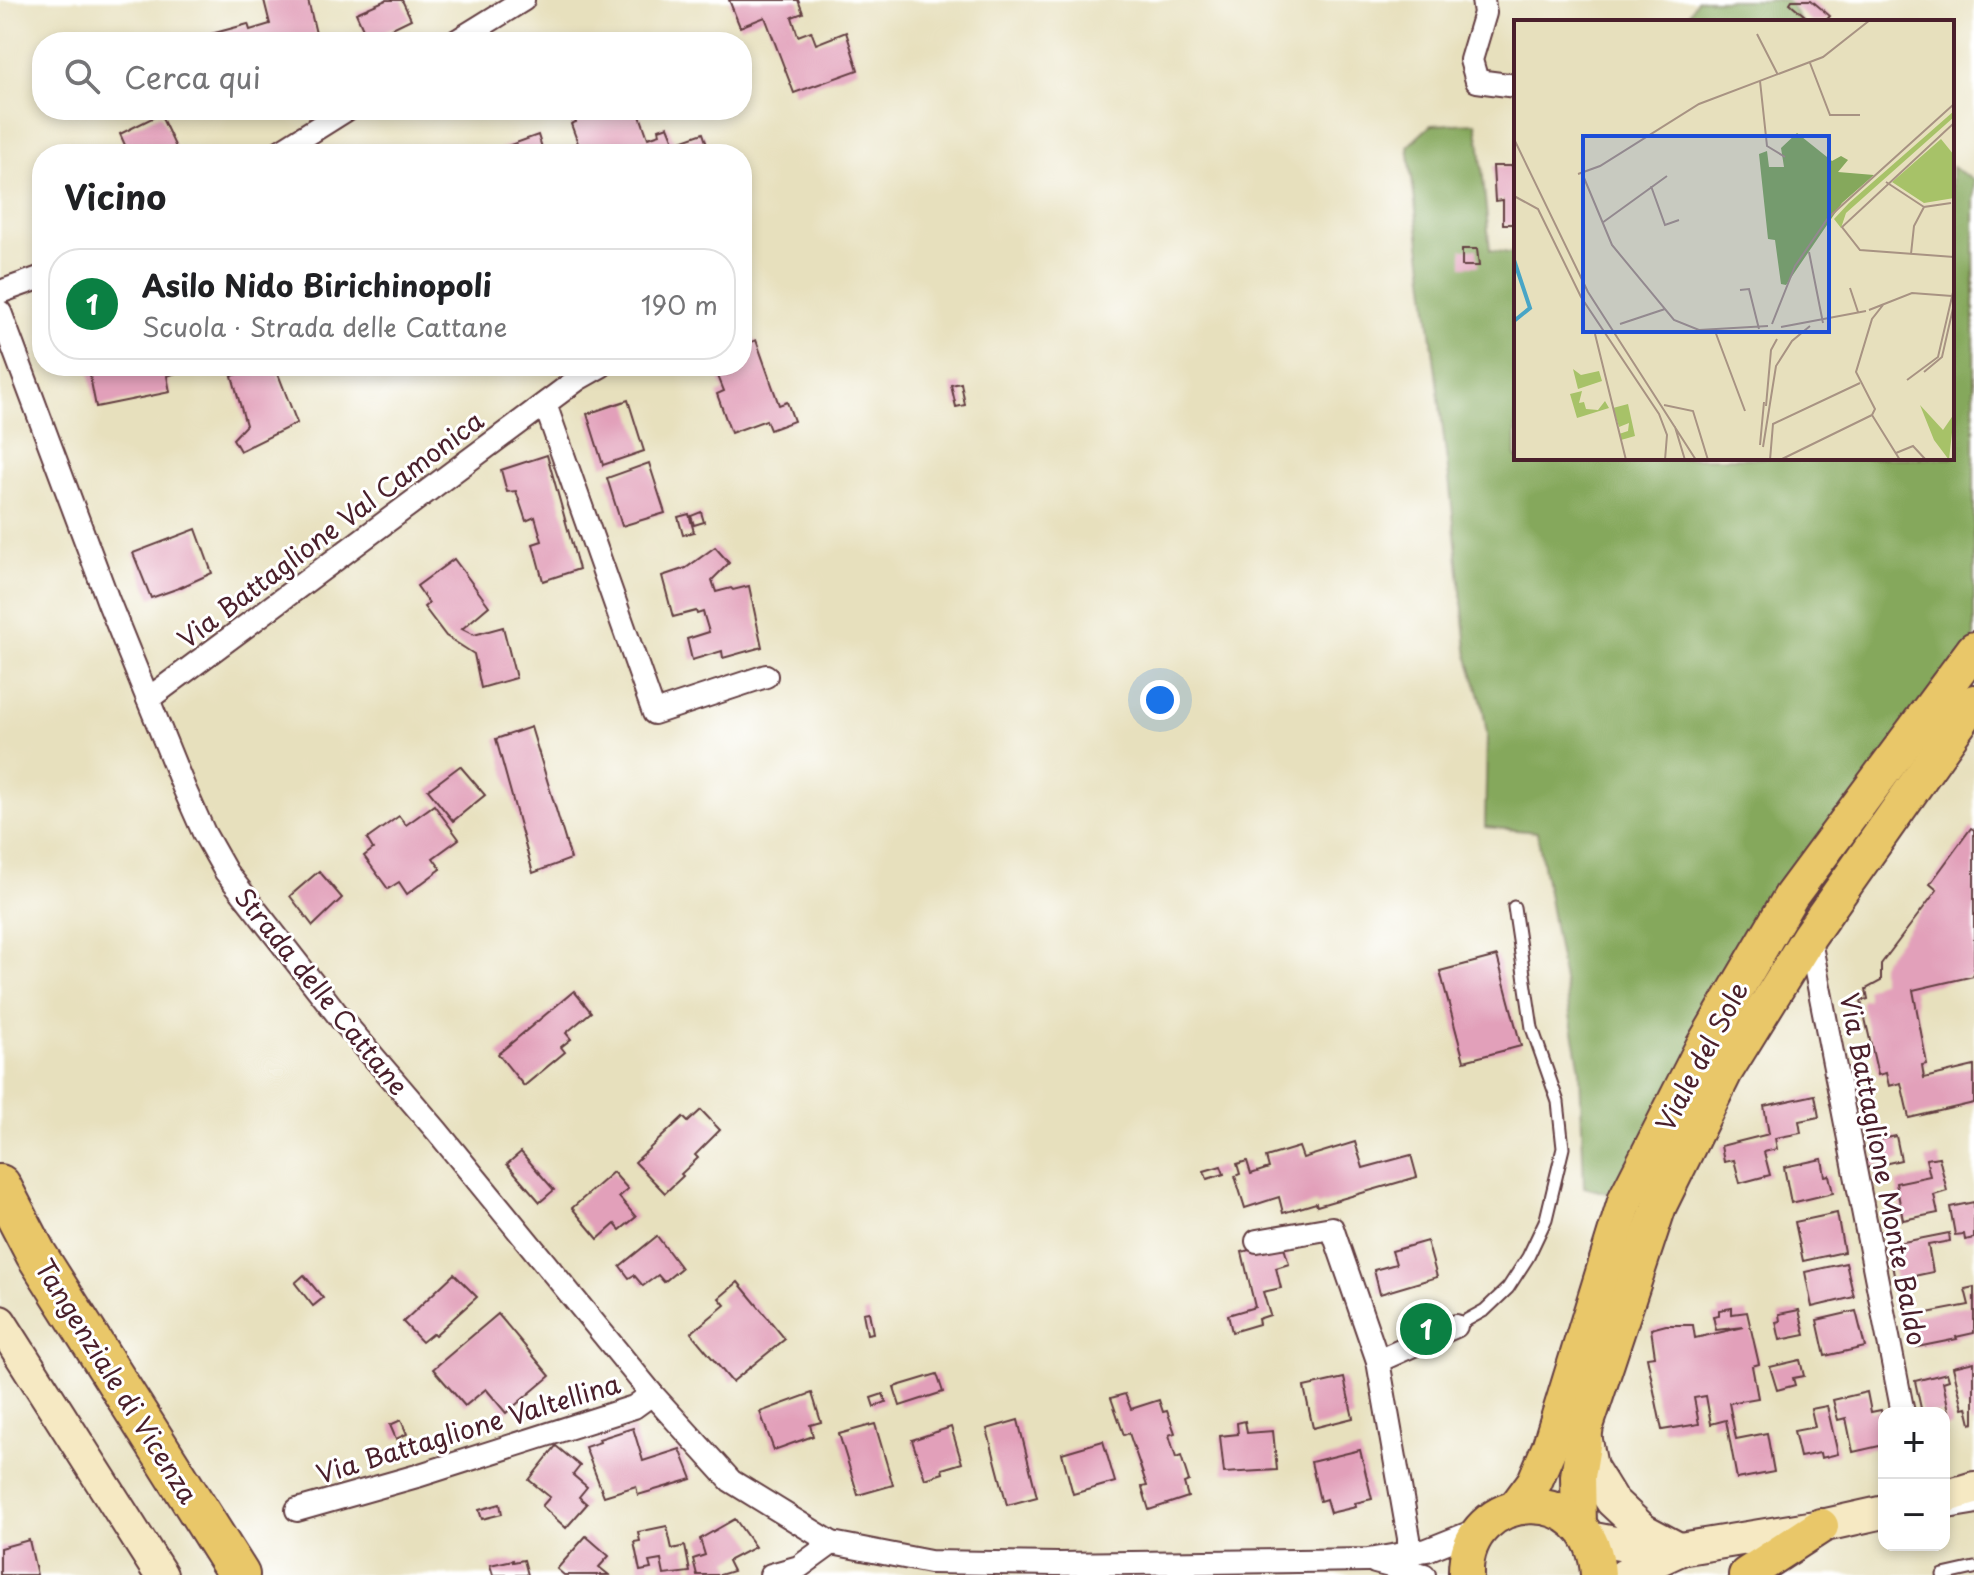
<!DOCTYPE html>
<html lang="it">
<head>
<meta charset="utf-8">
<style>
	:root { --surface:#fff; --page:#f2f2f2; --text:#202124; --muted:#757577; --line:#e0e0e0; --accent:#0b8043 }
	body { margin:0; font-family:"Playpen Sans",sans-serif; background:var(--page); color:var(--text) }
	.controls { position:absolute; right:24px; bottom:24px; display:grid; overflow:hidden; border-radius:16px; box-shadow:0 4px 12px #0003 }
	.controls button { width:72px; height:72px; display:grid; place-items:center; padding:0; border:0; border-bottom:2px solid var(--line); background:var(--surface); color:var(--text); font:40px sans-serif }
	.you { position:absolute; left:1160px; top:700px; width:28px; height:28px; margin:-20px; border:6px solid #fff; border-radius:50%; background:#1a73e8; box-shadow:0 0 0 12px #1a73e833 }
	.badge { display:grid; place-items:center; width:52px; height:52px; border-radius:50%; background:var(--accent); color:#fff; font-size:26px; font-weight:700 }
	.pin { position:absolute; translate:-50% -50%; border:4px solid #fff; box-shadow:0 2px 8px #0006 }
	.list { margin:0; padding:0; list-style:none }
	h2 { display:flex; justify-content:space-between; align-items:center; height:104px; margin:0; padding:0 32px; font-size:34px }
	h2 small { font-size:26px; font-weight:400; color:var(--muted) }
	.list li { display:grid; grid-template-columns:52px 1fr auto; gap:24px; align-items:center; box-sizing:border-box; height:112px; margin:0 16px 16px; padding:0 16px; border:2px solid var(--line); border-radius:32px }
	.list b { display:block; font-size:30px; white-space:nowrap }
	.list p { margin:0; font-size:26px; white-space:nowrap; color:var(--muted) }
	.list em { font-size:26px; font-style:normal; color:var(--muted) }
	.icon { flex:none; width:44px; height:44px; fill:none; stroke:currentColor; stroke-width:2; stroke-linecap:round; stroke-linejoin:round }
	.map { position:relative; flex:none; width:1974px; height:1575px; overflow:hidden }
	.search { position:absolute; background:var(--surface); box-shadow:0 4px 12px #0003; left:32px; top:32px; width:720px; height:88px; display:flex; align-items:center; gap:20px; box-sizing:border-box; padding:0 28px; border-radius:32px; color:var(--muted); font-size:30px }
	.panel { position:absolute; background:var(--surface); box-shadow:0 4px 12px #0003; left:32px; top:144px; width:720px; height:232px; border-radius:32px }
	.map>svg:first-child { display:block }
	.forest { fill:#85a85c; stroke:#686444; stroke-width:2 }
	.building { fill:#e2a0ba }
	.lines { fill:none; stroke-linecap:round; stroke-linejoin:round }
	.lane-casing { stroke:#623c41; stroke-width:15 }
	.street-casing { stroke:#623c41; stroke-width:26 }
	.secondary-casing { stroke:#623c41; stroke-width:36 }
	.primary-casing { stroke:#623c41; stroke-width:38 }
	.highway-casing { stroke:#623c41; stroke-width:44 }
	.lane { stroke:#fff; stroke-width:11 }
	.street { stroke:#fff; stroke-width:22 }
	.secondary { stroke:#f6e9c3; stroke-width:32 }
	.primary { stroke:#e9c769; stroke-width:34 }
	.highway { stroke:#e9c769; stroke-width:40 }
	.labels { text-anchor:middle; dominant-baseline:central; stroke-width:6; stroke-linejoin:round; paint-order:stroke }
	.street-label { font-size:26px; fill:#4a1f2b; stroke:#fff }
	.inset-river { fill:none; stroke:#48a5c6; stroke-width:4 }
	.inset-road { fill:none; stroke:#a89383; stroke-width:2 }
	.view { fill:#1d4ed8; fill-opacity:0.15; stroke:#1d4ed8; stroke-width:4 }
	.inset-edge { fill:none; stroke:#4a1f2b; stroke-width:4 }
</style>
</head>
<body>
<div class="map">
<svg width="1974" height="1575" viewBox="0 0 1974 1575">
	<rect width="100%" height="100%" fill="#fff"/>
	<filter id="ink" filterUnits="userSpaceOnUse"><feTurbulence type="fractalNoise" baseFrequency=".0125" numOctaves="2"/><feDisplacementMap in="SourceGraphic" scale="16" xChannelSelector="R" yChannelSelector="G"/><feConvolveMatrix kernelMatrix="1 2 1 2 8 2 1 2 1" color-interpolation-filters="sRGB"/></filter>
	<filter id="wash" filterUnits="userSpaceOnUse"><feTurbulence type="fractalNoise" baseFrequency=".006" numOctaves="4" result="noise"/><feDisplacementMap in="SourceGraphic" scale="32" xChannelSelector="R" yChannelSelector="G"/><feGaussianBlur stdDeviation="1.8" result="paint"/><feColorMatrix in="noise" values="0 0 0 0 0 0 0 0 0 0 0 0 0 0 0 0 0 1.4 0 .05"/><feComposite in="paint" operator="in"/></filter>
	<g filter="url(#wash)">
		<rect width="100%" height="100%" fill="#e7e0bd"/>
		<g class="forest">
			<polygon points="1697,0 1786,0 1790,3 1801,22 1684,22"/>
			<polygon points="1476,123 1480,147 1490,250 1516,254 1516,458 1952,458 1952,167 1974,180 1974,649 1791,896 1626,1198 1584,1187 1580,1070 1537,832 1485,827 1487,734 1482,703 1468,658 1450,487 1408,146 1431,125"/>
		</g>
		<g id="blocks">
			<g class="building">
				<polygon points="264,0 308,0 318,42 202,42 200,37 248,24 250,30 270,24"/>
				<polygon points="386,0 402,0 411,19 368,40 356,13"/>
				<polygon points="729,0 798,0 803,13 792,17 798,36 811,31 816,44 846,32 858,70 794,93 765,17 740,27"/>
				<polygon points="1792,0 1811,0 1830,16 1825,22 1812,22 1790,3"/>
				<polygon points="572,110 638,110 648,138 660,134 659,129 668,126 675,143 703,133 710,154 636,154 633,144 616,150 617,153 614,154 582,154 571,124 576,122"/>
				<polygon points="160,114 179,154 129,154 120,134"/>
				<polygon points="538,135 544,154 501,154 499,149"/>
				<polygon points="1493,166 1516,166 1516,224 1503,224 1503,200 1495,201"/>
				<polygon points="1462,249 1477,249 1479,266 1462,266"/>
				<polygon points="756,340 779,405 787,402 794,421 770,430 766,420 731,433 717,394 724,391 714,366 742,366 742,346"/>
				<polygon points="88,366 177,366 179,372 167,376 170,392 96,407"/>
				<polygon points="262,366 275,366 297,423 240,451 233,439 246,425 232,376"/>
				<polygon points="961,383 965,405 956,407 951,385"/>
				<polygon points="628,400 644,451 603,465 587,414"/>
				<polygon points="547,455 579,569 543,581 533,544 542,541 535,517 526,521 516,491 507,492 501,470"/>
				<polygon points="649,463 665,513 622,526 607,478"/>
				<polygon points="701,512 704,522 694,525 691,516"/>
				<polygon points="689,514 694,532 683,535 678,517"/>
				<polygon points="196,529 212,573 179,588 151,598 133,553"/>
				<polygon points="715,547 729,563 712,580 716,592 731,588 733,590 749,586 762,647 723,658 722,651 692,660 687,639 709,632 703,612 697,614 696,611 673,617 662,576 686,568"/>
				<polygon points="454,559 489,606 462,629 474,635 503,627 516,678 481,688 474,654 446,636 424,607 429,603 417,586"/>
				<polygon points="531,727 571,859 533,873 496,739"/>
				<polygon points="460,766 485,795 453,821 428,790"/>
				<polygon points="434,805 459,839 433,858 441,869 407,894 399,882 388,889 364,856 373,849 367,839 399,816 406,825"/>
				<polygon points="1971,828 1974,830 1974,976 1913,990 1927,1064 1922,1065 1924,1078 1974,1066 1974,1103 1909,1118 1901,1083 1889,1086 1886,1073 1878,1075 1861,1001 1868,999 1866,989 1881,981 1881,964 1937,890 1930,884"/>
				<polygon points="319,871 342,898 313,926 290,896"/>
				<polygon points="1497,956 1521,1046 1464,1061 1440,971"/>
				<polygon points="574,991 591,1012 566,1033 571,1039 561,1047 565,1052 524,1086 498,1054"/>
				<polygon points="1815,1095 1819,1117 1799,1121 1801,1133 1775,1138 1777,1149 1764,1152 1770,1175 1740,1183 1734,1160 1724,1162 1721,1146 1769,1134 1764,1106"/>
				<polygon points="701,1110 720,1130 695,1155 698,1158 681,1174 683,1176 665,1193 635,1162 683,1117 688,1122"/>
				<polygon points="1896,1136 1901,1160 1862,1169 1860,1162 1880,1157 1877,1140"/>
				<polygon points="1355,1142 1363,1168 1411,1155 1417,1177 1317,1206 1316,1203 1283,1213 1279,1197 1245,1208 1235,1176 1240,1174 1237,1164 1247,1161 1251,1174 1269,1168 1266,1157 1299,1147 1303,1158"/>
				<polygon points="521,1152 554,1190 540,1202 507,1164"/>
				<polygon points="1939,1157 1947,1191 1934,1195 1938,1213 1903,1220 1896,1183 1930,1176 1926,1159"/>
				<polygon points="1822,1159 1825,1176 1829,1175 1833,1193 1791,1203 1784,1167"/>
				<polygon points="1221,1166 1224,1174 1207,1179 1204,1171"/>
				<polygon points="613,1172 628,1189 619,1197 636,1217 620,1230 615,1224 598,1239 572,1208"/>
				<polygon points="1974,1202 1974,1238 1965,1240 1964,1234 1955,1235 1950,1207"/>
				<polygon points="1837,1213 1844,1252 1803,1261 1795,1222"/>
				<polygon points="1949,1233 1950,1241 1928,1245 1933,1272 1895,1280 1888,1245"/>
				<polygon points="657,1236 681,1268 664,1282 658,1275 643,1286 634,1275 629,1278 620,1266"/>
				<polygon points="1282,1241 1289,1264 1276,1268 1281,1288 1263,1292 1270,1315 1258,1319 1259,1324 1232,1332 1228,1315 1255,1307 1242,1252"/>
				<polygon points="1427,1241 1437,1277 1380,1294 1374,1270 1396,1264 1392,1251"/>
				<polygon points="1846,1263 1854,1297 1812,1307 1805,1272"/>
				<polygon points="454,1274 477,1297 435,1335 433,1333 422,1342 403,1322"/>
				<polygon points="304,1275 323,1298 313,1306 295,1283"/>
				<polygon points="738,1282 785,1339 732,1382 691,1333 725,1305 719,1298"/>
				<polygon points="1974,1287 1974,1333 1956,1337 1957,1339 1917,1347 1911,1316 1969,1305 1965,1289"/>
				<polygon points="1732,1308 1732,1314 1747,1312 1759,1364 1752,1366 1758,1398 1729,1403 1736,1439 1767,1433 1774,1472 1737,1479 1726,1420 1711,1424 1706,1396 1694,1398 1699,1424 1662,1430 1647,1357 1655,1356 1651,1329 1666,1325 1693,1325 1695,1338 1744,1327 1716,1330 1713,1316 1719,1315 1719,1310"/>
				<polygon points="1799,1310 1805,1335 1780,1340 1776,1322 1780,1321 1779,1314"/>
				<polygon points="1856,1311 1865,1347 1825,1356 1817,1320"/>
				<polygon points="869,1312 873,1333 867,1334 863,1313"/>
				<polygon points="498,1314 550,1376 506,1413 486,1389 465,1406 433,1369"/>
				<polygon points="1800,1360 1804,1376 1793,1378 1795,1385 1777,1390 1770,1367"/>
				<polygon points="1974,1362 1974,1423 1971,1424 1967,1407 1963,1408 1953,1367"/>
				<polygon points="1947,1373 1949,1380 1943,1382 1952,1426 1944,1428 1944,1413 1922,1413 1915,1381"/>
				<polygon points="937,1374 943,1392 900,1406 894,1387"/>
				<polygon points="1344,1378 1353,1418 1313,1428 1304,1387"/>
				<polygon points="1867,1392 1871,1412 1881,1410 1884,1425 1884,1445 1853,1452 1846,1418 1838,1420 1833,1400"/>
				<polygon points="812,1393 821,1422 810,1425 813,1436 774,1450 760,1412"/>
				<polygon points="883,1394 886,1402 874,1407 871,1398"/>
				<polygon points="1125,1394 1131,1409 1159,1400 1163,1412 1167,1411 1175,1433 1169,1435 1176,1458 1181,1456 1189,1481 1184,1483 1188,1497 1149,1510 1142,1487 1147,1486 1129,1433 1124,1435 1111,1398"/>
				<polygon points="1827,1406 1838,1454 1821,1458 1820,1453 1800,1457 1794,1431 1815,1427 1811,1409"/>
				<polygon points="401,1420 407,1434 396,1439 390,1425"/>
				<polygon points="1018,1420 1037,1497 1007,1505 987,1429"/>
				<polygon points="1245,1421 1247,1433 1273,1431 1277,1470 1224,1473 1220,1436 1238,1434 1237,1423"/>
				<polygon points="875,1424 893,1485 858,1495 839,1434"/>
				<polygon points="951,1427 962,1463 942,1469 943,1473 925,1479 912,1440"/>
				<polygon points="633,1428 643,1461 680,1449 692,1479 638,1495 636,1486 604,1496 585,1447 600,1442 599,1439"/>
				<polygon points="1103,1441 1115,1482 1073,1494 1062,1453"/>
				<polygon points="556,1446 580,1466 573,1475 587,1487 579,1497 587,1504 566,1528 542,1506 550,1497 529,1480"/>
				<polygon points="1360,1450 1372,1499 1355,1503 1356,1507 1330,1513 1326,1499 1320,1501 1311,1462"/>
				<polygon points="500,1504 502,1514 482,1519 479,1510"/>
				<polygon points="735,1519 755,1547 728,1561 733,1571 720,1575 697,1575 693,1559 705,1555 700,1539"/>
				<polygon points="667,1526 672,1549 685,1546 690,1572 664,1575 661,1560 649,1562 651,1569 640,1571 634,1542 640,1541 638,1532"/>
				<polygon points="586,1536 609,1556 599,1567 609,1575 564,1575 557,1569"/>
				<polygon points="29,1540 37,1575 0,1575 0,1548"/>
				<polygon points="513,1560 513,1562 524,1560 528,1575 493,1575 490,1565"/>
			</g>
		</g>
	</g>
	<g filter="url(#ink)">
		<use href="#blocks" fill-opacity="0" stroke="#623c41" stroke-width="2"/>
		<g class="lines">
			<defs>
				<g id="lane">
					<polyline points="1456,1326 1485,1310 1508,1288 1528,1257 1546,1219 1563,1148 1558,1102 1532,1028 1514,907"/>
					<polyline points="1944,1513 1974,1508"/>
					<polyline points="1943,1575 1974,1568"/>
				</g>
				<g id="street">
					<polyline points="1483,0 1485,13 1471,60 1477,81 1516,86"/>
					<polyline points="455,42 523,0"/>
					<polyline points="276,154 346,110"/>
					<polyline points="0,292 42,277"/>
					<polyline points="0,312 109,603 184,788 204,833 226,872 341,1019 437,1131 652,1394 731,1481 832,1543 930,1562 1057,1564 1368,1560 1427,1550 1482,1528"/>
					<polyline points="545,404 654,713 766,676"/>
					<polyline points="148,699 578,379 601,366"/>
					<polyline points="1809,936 1903,1413"/>
					<polyline points="1257,1241 1332,1228 1378,1361 1409,1538 1409,1554"/>
					<polyline points="1378,1361 1456,1326"/>
					<polyline points="297,1510 417,1476 634,1407 652,1394"/>
					<polyline points="1375,1562 1424,1575"/>
					<polyline points="771,1575 799,1567 832,1543"/>
				</g>
				<g id="secondary">
					<polyline points="0,1322 161,1575"/>
					<polyline points="1585,1435 1591,1467 1612,1501 1643,1530 1673,1546"/>
					<polyline points="1944,1497 1974,1488"/>
					<polyline points="1589,1538 1630,1546 1680,1549 1821,1526 1884,1512"/>
					<polyline points="1625,1575 1677,1551"/>
				</g>
				<g id="primary">
					<polyline points="1515,1508 1535,1481 1549,1448 1626,1198 1703,1046 1791,896 1974,649"/>
					<polyline points="1579,1526 1578,1476 1586,1426 1659,1206 1725,1072 1809,936 1974,702"/>
					<path d="M1466 1575C1463 1489 1593 1478 1598 1575"/>
					<polyline points="1746,1575 1821,1526"/>
				</g>
				<polyline id="highway" points="0,1185 36,1254 239,1575"/>
			</defs>
			<use href="#lane" class="lane-casing"/>
			<use href="#street" class="street-casing"/>
			<use href="#secondary" class="secondary-casing"/>
			<use href="#primary" class="primary-casing"/>
			<use href="#highway" class="highway-casing"/>
			<use href="#lane" class="lane"/>
			<use href="#street" class="street"/>
			<use href="#secondary" class="secondary"/>
			<use href="#primary" class="primary"/>
			<use href="#highway" class="highway"/>
		</g>
	</g>
	<g class="labels">
		<g class="street-label">
			<text transform="translate(330 529) rotate(-37)">Via Battaglione Val Camonica</text>
			<text transform="translate(322 991) rotate(51)">Strada delle Cattane</text>
			<text transform="translate(1701 1056) rotate(-62)">Viale del Sole</text>
			<text transform="translate(1884 1169) rotate(79)">Via Battaglione Monte Baldo</text>
			<text transform="translate(117 1381) rotate(58)">Tangenziale di Vicenza</text>
			<text transform="translate(468 1428) rotate(-17)">Via Battaglione Valtellina</text>
		</g>
	</g>
	<g transform="translate(1514 20)">
		<rect width="440" height="440" fill="#e7e0bd"/>
		<path d="M440 91V97L332 193 327 208 320 199 335 183ZM427 119 440 135V178L410 183 378 162ZM59 349 67 355 85 351 88 361 64 369ZM68 371 65 383 70 382 72 389 84 390 91 381 95 388 63 398 56 374ZM114 384 121 416 107 420 105 414 114 411 115 403 105 407 99 388ZM406 385 429 410 440 394 435 440 420 420Z" fill="#a7c268"/>
		<path d="M283 113 318 141 327 136 334 140 324 152 360 155 328 183 272 265 267 264 261 220 254 219 245 134 253 131 255 147H270L267 128Z" fill="#85a85c"/>
		<path class="inset-river" d="M0 240 16 288 0 301"/>
		<path class="inset-road" d="M243 14 264 55M296 43 316 95H346M246 61 253 126 271 137M440 103 328 207 346 230 440 237M0 119 74 272 182 440M68 153 98 225 160 300 185 310 254 306M64 154 86 146 185 84 309 37 356 0M372 162 410 187M137 166 151 205 165 200M0 176 24 189 67 277 145 394 153 415 151 440M88 203 153 156M295 232 309 303M397 234 400 206 410 187 437 183M336 268 344 292M226 270 235 269 245 309M369 285 358 299 342 352 361 389 358 395 386 440M355 290 398 273 438 276M106 304 151 289M258 304 281 246 314 198 440 84M267 307 352 291M201 311 231 391M81 314 112 440M410 352 428 337 440 284M393 360 424 337 440 268M150 385 179 391 194 440M252 386 257 330 263 319M161 407 171 440M246 425 250 382M249 427 262 346 278 321 296 306M382 433 399 426 412 440M256 440 259 404 346 363M266 440 358 395"/>
		<path class="view" d="M69 116H315V312H69Z"/>
		<rect width="440" height="440" class="inset-edge"/>
	</g>
</svg>
<div class="controls">
<button>+</button>
<button>−</button>
</div>
<div class="you"></div>
<div class="pin badge" style="left:1426px;top:1329px">1</div>
<div class="search"><svg class="icon" aria-label="search" viewBox="0 0 24 24"><circle cx="10" cy="10" r="6"/><path d="M15 15l6 6"/></svg>Cerca qui</div>
<section class="panel">
<h2>Vicino<small></small></h2>
<ul class="list">
<li><span class="badge">1</span><div><b>Asilo Nido Birichinopoli</b><p>Scuola · Strada delle Cattane</p></div><em>190 m</em></li>
</ul>
</section>
</div>
</body>
</html>
